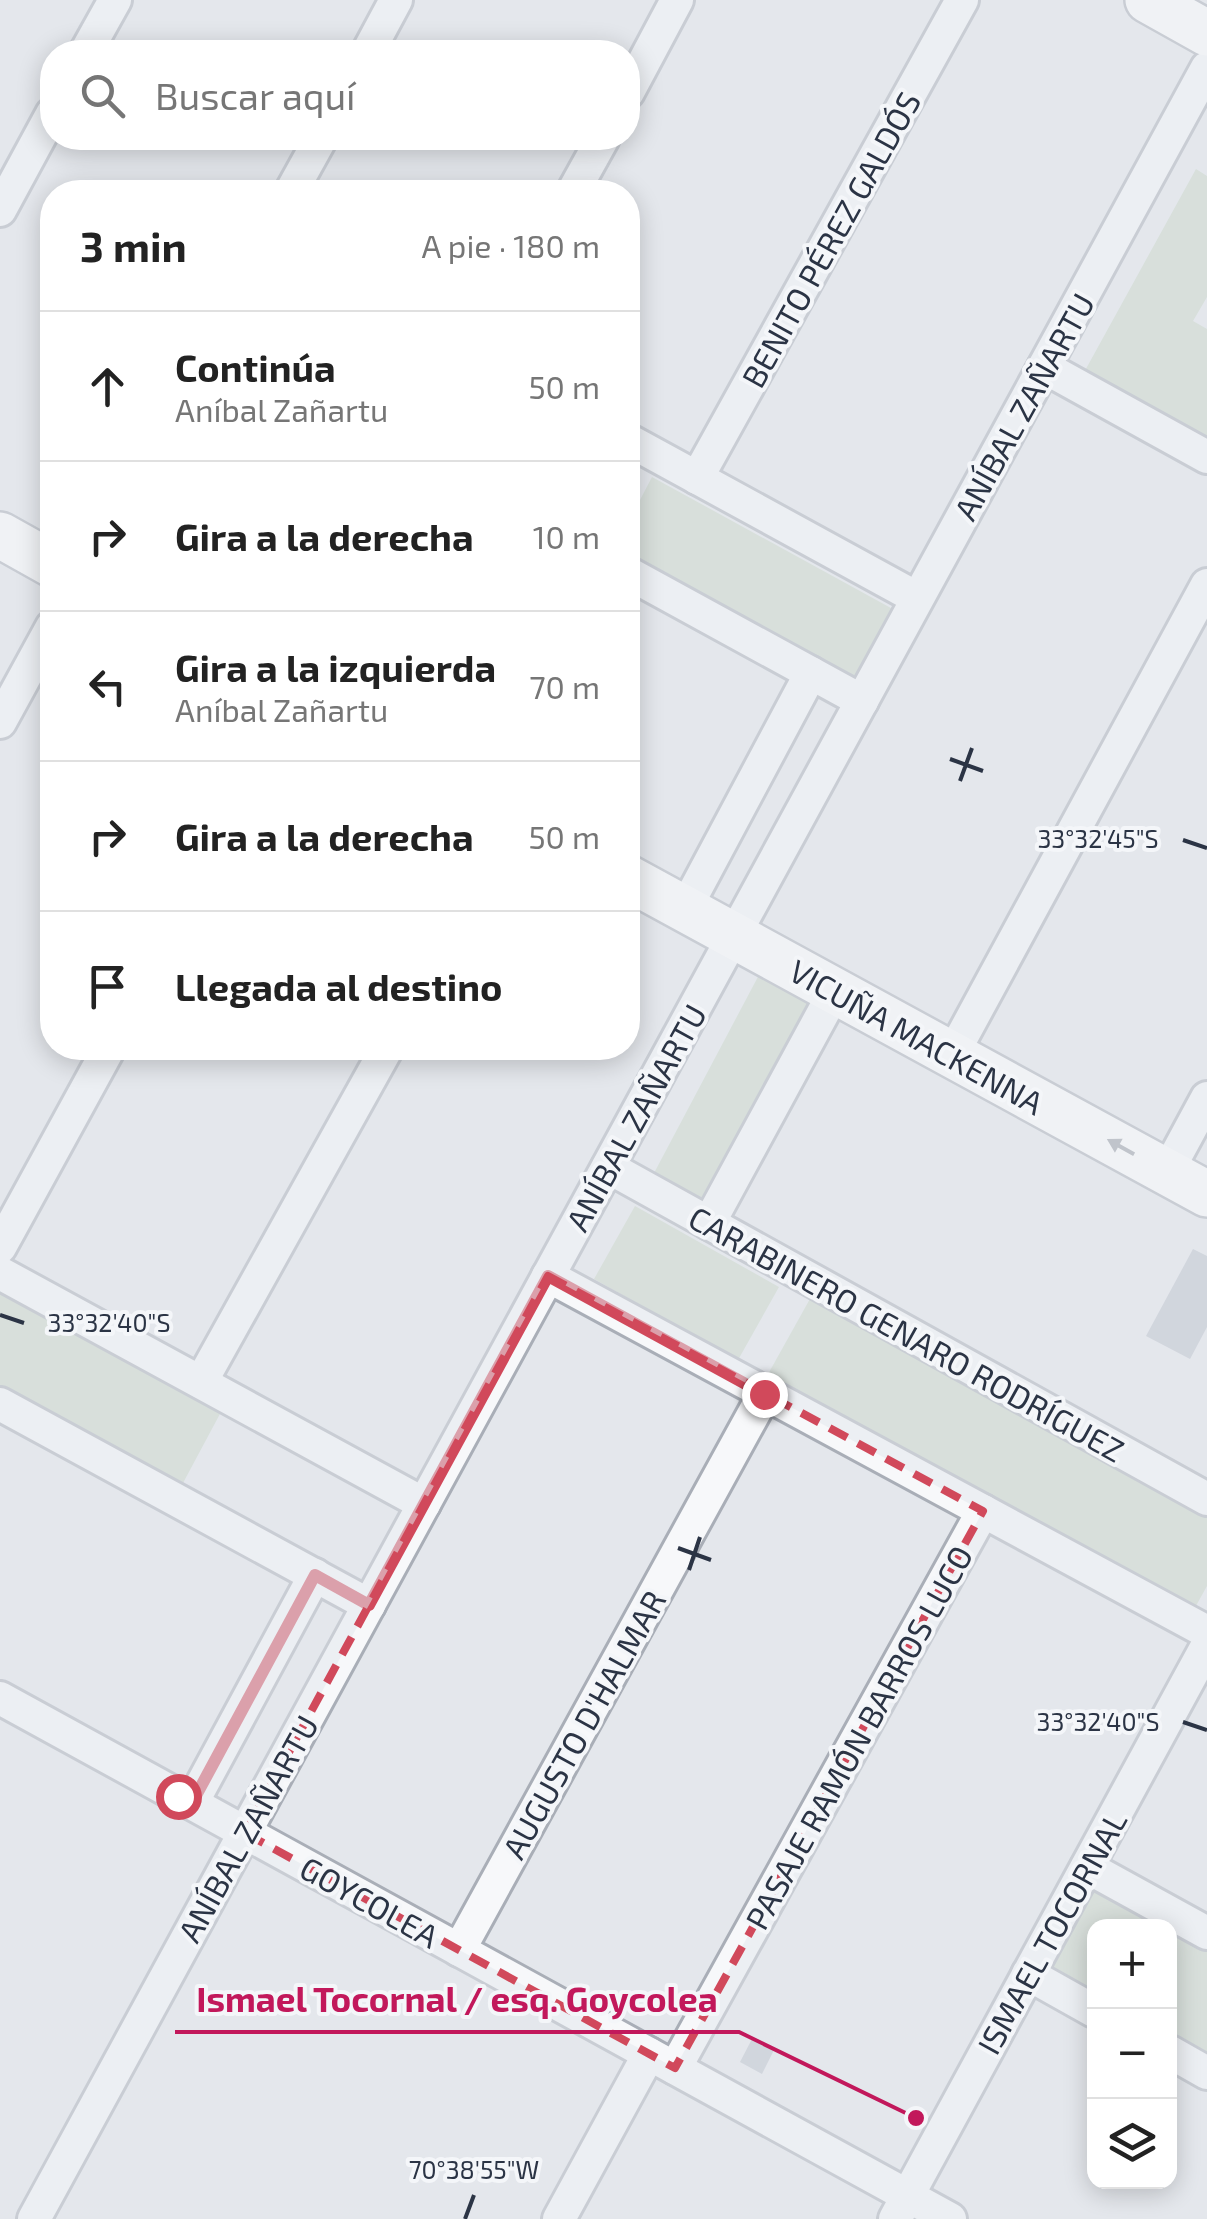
<!DOCTYPE html>
<html lang="es">
<head>
<meta charset="utf-8">
<style>
	:root { --surface:#fff; --page:#f2f2f2; --text:#222; --muted:#767676; --line:#e0e0e0 }
	body { margin:0; font-family:"Exo 2",sans-serif; background:var(--page); color:var(--text) }
	.controls { position:absolute; right:30px; bottom:30px; display:grid; overflow:hidden; border-radius:20px; box-shadow:0 5px 25px #0003 }
	.controls button { width:90px; height:90px; display:grid; place-items:center; padding:0; border:0; border-bottom:2px solid var(--line); background:var(--surface); color:var(--text); font:50px sans-serif }
	.stop { position:absolute; width:30px; height:30px; margin:-22px; border:8px solid #d1495b; border-radius:50%; background:#fff }
	.stop.end { background:#d1495b; border-color:#fff; box-shadow:0 2px 10px #0008 }
	.list { margin:0; padding:0; list-style:none }
	h2 { display:flex; justify-content:space-between; align-items:center; height:130px; margin:0; padding:0 40px; font-size:42px }
	h2 small { font-size:32px; font-weight:400; color:var(--muted) }
	.list li { display:grid; grid-template-columns:65px 1fr auto; gap:30px; align-items:center; box-sizing:border-box; height:150px; padding:0 40px; border-top:2px solid var(--line) }
	.list b { display:block; font-size:38px; white-space:nowrap }
	.list p { margin:0; font-size:32px; white-space:nowrap; color:var(--muted) }
	.list em { font-size:32px; font-style:normal; color:var(--muted) }
	.icon { flex:none; width:55px; height:55px; fill:none; stroke:currentColor; stroke-width:2; stroke-linecap:round; stroke-linejoin:round }
	.map { position:relative; flex:none; width:1207px; height:2219px; overflow:hidden }
	.search { position:absolute; background:var(--surface); box-shadow:0 5px 25px #0003; left:40px; top:40px; width:600px; height:110px; display:flex; align-items:center; gap:25px; box-sizing:border-box; padding:0 35px; border-radius:40px; color:var(--muted); font-size:38px }
	.panel { position:absolute; background:var(--surface); box-shadow:0 5px 25px #0003; left:40px; top:180px; width:600px; height:880px; border-radius:40px }
	.map>svg:first-child { display:block }
	.green { fill:#c9d6c5 }
	.building { fill:#bbc0ca }
	.lines { fill:none; stroke-linecap:round; stroke-linejoin:round }
	.street-casing { stroke:#a9aeb7; stroke-width:38 }
	.secondary-casing { stroke:#a9aeb7; stroke-width:50 }
	.street { stroke:#f7f8fa; stroke-width:32 }
	.secondary { stroke:#fff; stroke-width:45 }
	.oneway { fill:#959aa2 }
	.route { stroke:#d1495b; stroke-width:12 }
	.marked { fill:none; stroke:#d1495b; stroke-width:8; stroke-dasharray:20 12; stroke-linejoin:round }
	.ticks { fill:none; stroke:#2b3445; stroke-width:4 }
	.labels { text-anchor:middle; dominant-baseline:central; stroke-width:8; stroke-linejoin:round; paint-order:stroke }
	.street-label { font-size:32px; fill:#2b3445; stroke:#f4f6f9 }
	.ticks-label { font-size:25px; text-anchor:middle; fill:#2b3445; stroke:#f4f6f9; stroke-width:8; stroke-linejoin:round; paint-order:stroke }
	.leader { fill:none; stroke:#c2185b; stroke-width:4 }
	.callout-dot { fill:#c2185b; stroke:#f4f6f9; stroke-width:4 }
	.callout-label { font-size:35px; text-anchor:middle; font-weight:bold; fill:#c2185b; stroke:#f4f6f9; stroke-width:8; stroke-linejoin:round; paint-order:stroke }
</style>
</head>
<body>
<div class="map">
<svg width="1207" height="2219" viewBox="0 0 1207 2219">
	<rect width="100%" height="100%" fill="#e4e7ec"/>
	<g class="green">
		<polygon points="1196,169 1207,176 1207,297 1193,321 1207,329 1207,445 1082,376"/>
		<polygon points="652,477 900,613 861,685 628,557 628,523"/>
		<polygon points="760,973 817,1003 709,1205 653,1175"/>
		<polygon points="635,1206 779,1287 738,1360 594,1279"/>
		<polygon points="0,1293 221,1412 183,1483 0,1385"/>
		<polygon points="811,1297 1207,1517 1207,1586 1192,1613 767,1376"/>
		<polygon points="1098,1883 1207,1943 1207,2061 1170,2040 1170,1926 1094,1926 1094,1998 1050,1973"/>
	</g>
	<g class="building">
		<polygon points="1193,1249 1207,1256 1207,1327 1190,1359 1146,1336"/>
		<polygon points="753,2037 775,2048 762,2074 740,2062"/>
	</g>
	<g class="lines">
		<defs>
			<g id="street">
				<polyline points="86,52 115,0"/>
				<polyline points="368,52 396,0"/>
				<polyline points="628,92 677,0"/>
				<polyline points="291,192 321,138"/>
				<polyline points="573,192 603,138"/>
				<polyline points="0,210 52,114"/>
				<polyline points="1044,367 1207,457"/>
				<polyline points="628,440 917,598"/>
				<polyline points="697,478 962,0"/>
				<polyline points="628,573 862,701"/>
				<polyline points="0,722 52,627"/>
				<polyline points="685,909 811,673"/>
				<polyline points="952,1055 1207,585"/>
				<polyline points="608,1167 1207,1499"/>
				<polyline points="1167,1172 1207,1098"/>
				<polyline points="709,1223 835,991"/>
				<polyline points="0,1247 109,1048"/>
				<polyline points="0,1273 424,1504"/>
				<polyline points="548,1276 1207,1632"/>
				<polyline points="201,1382 387,1048"/>
				<polyline points="0,1404 369,1605"/>
				<polyline points="0,1698 950,2219"/>
				<polyline points="192,1803 315,1575"/>
				<polyline points="1087,1867 1207,1933"/>
				<polyline points="459,1950 765,1393"/>
				<polyline points="1028,1974 1094,2011"/>
				<polyline points="1170,2052 1207,2073"/>
				<polyline points="675,2068 983,1511"/>
				<polyline points="34,2219 1207,68"/>
				<polyline points="559,2219 649,2054"/>
				<polyline points="895,2219 1207,1646"/>
			</g>
			<g id="secondary">
				<polyline points="1148,0 1207,33"/>
				<polyline points="0,535 52,564"/>
				<polyline points="628,878 1207,1194"/>
			</g>
		</defs>
		<use href="#street" class="street-casing"/>
		<use href="#secondary" class="secondary-casing"/>
		<use href="#street" class="street"/>
		<use href="#secondary" class="secondary"/>
	</g>
	<defs><path id="oneway-solid" d="M-6-.8H1V-3.2L6.5 0L1 3.2V.8H-6Z" transform="scale(2.5)"/></defs>
	<use class="oneway" href="#oneway-solid" transform="translate(1121 1147) rotate(-151)"/>
	<g class="lines">
		<polyline class="route" points="178,1796 192,1803 315,1575 369,1605 548,1276 764,1394"/>
	</g>
	<path d="M0 0H1207V2219H0ZM548 1276 983 1511 675 2068 245 1833Z" fill="#e4e7ec" fill-opacity=".55" fill-rule="evenodd"/>
	<path class="marked" d="M548 1276 983 1511 675 2068 245 1833Z"/>
	<path class="ticks" d="M950 759 983 771M960 781 972 748M1183 840 1207 848M0 1315 24 1323M678 1548 711 1560M689 1570 700 1537M1183 1722 1207 1730M465 2219 474 2195"/>
	<g class="labels">
		<g class="street-label">
			<text transform="translate(830 239) rotate(-61)">BENITO PÉREZ GALDÓS</text>
			<text transform="translate(1023 406) rotate(-61)">ANÍBAL ZAÑARTU</text>
			<text transform="translate(917 1036) rotate(29)">VICUÑA MACKENNA</text>
			<text transform="translate(635 1117) rotate(-61)">ANÍBAL ZAÑARTU</text>
			<text transform="translate(907 1333) rotate(29)">CARABINERO GENARO RODRÍGUEZ</text>
			<text transform="translate(583 1724) rotate(-61)">AUGUSTO D'HALMAR</text>
			<text transform="translate(858 1737) rotate(-61)">PASAJE RAMÓN BARROS LUCO</text>
			<text transform="translate(247 1828) rotate(-61)">ANÍBAL ZAÑARTU</text>
			<text transform="translate(370 1901) rotate(29)">GOYCOLEA</text>
			<text transform="translate(1051 1932) rotate(-61)">ISMAEL TOCORNAL</text>
		</g>
	</g>
	<g class="ticks-label">
		<text x="1098" y="848">33°32'45"S</text>
		<text x="109" y="1332">33°32'40"S</text>
		<text x="1098" y="1731">33°32'40"S</text>
		<text x="474" y="2179">70°38'55"W</text>
	</g>
	<path class="leader" d="M916 2118L739 2032H175"/>
	<circle class="callout-dot" cx="916" cy="2118" r="10"/>
	<g class="callout-label">
		<text x="457" y="2012">Ismael Tocornal / esq. Goycolea</text>
	</g>
</svg>
<div class="controls">
<button>+</button>
<button>−</button>
<button><svg class="icon" aria-label="layers" viewBox="0 0 24 24"><path d="M12 4l9 5-9 5-9-5zM3 14l9 5 9-5"/></svg></button>
</div>
<div class="stop" style="left:178px;top:1796px"></div>
<div class="stop end" style="left:764px;top:1394px"></div>
<div class="search"><svg class="icon" aria-label="search" viewBox="0 0 24 24"><circle cx="10" cy="10" r="6"/><path d="M15 15l6 6"/></svg>Buscar aquí</div>
<section class="panel">
<h2>3 min<small>A pie · 180 m</small></h2>
<ul class="list">
<li><svg class="icon" aria-label="ahead" viewBox="0 0 24 24"><path d="M12 20V5M6 11l6-6 6 6"/></svg><div><b>Continúa</b><p>Aníbal Zañartu</p></div><em>50 m</em></li>
<li><svg class="icon" aria-label="right" viewBox="0 0 24 24"><path d="M7 20v-9h11M14 6l5 5-5 5"/></svg><div><b>Gira a la derecha</b></div><em>10 m</em></li>
<li><svg class="icon" aria-label="left" viewBox="0 0 24 24"><path d="M17 20v-9H6M10 6l-5 5 5 5"/></svg><div><b>Gira a la izquierda</b><p>Aníbal Zañartu</p></div><em>70 m</em></li>
<li><svg class="icon" aria-label="right" viewBox="0 0 24 24"><path d="M7 20v-9h11M14 6l5 5-5 5"/></svg><div><b>Gira a la derecha</b></div><em>50 m</em></li>
<li><svg class="icon" aria-label="arrive" viewBox="0 0 24 24"><path d="M6 21V4h12l-3 4 3 4H6"/></svg><div><b>Llegada al destino</b></div></li>
</ul>
</section>
</div>
</body>
</html>
